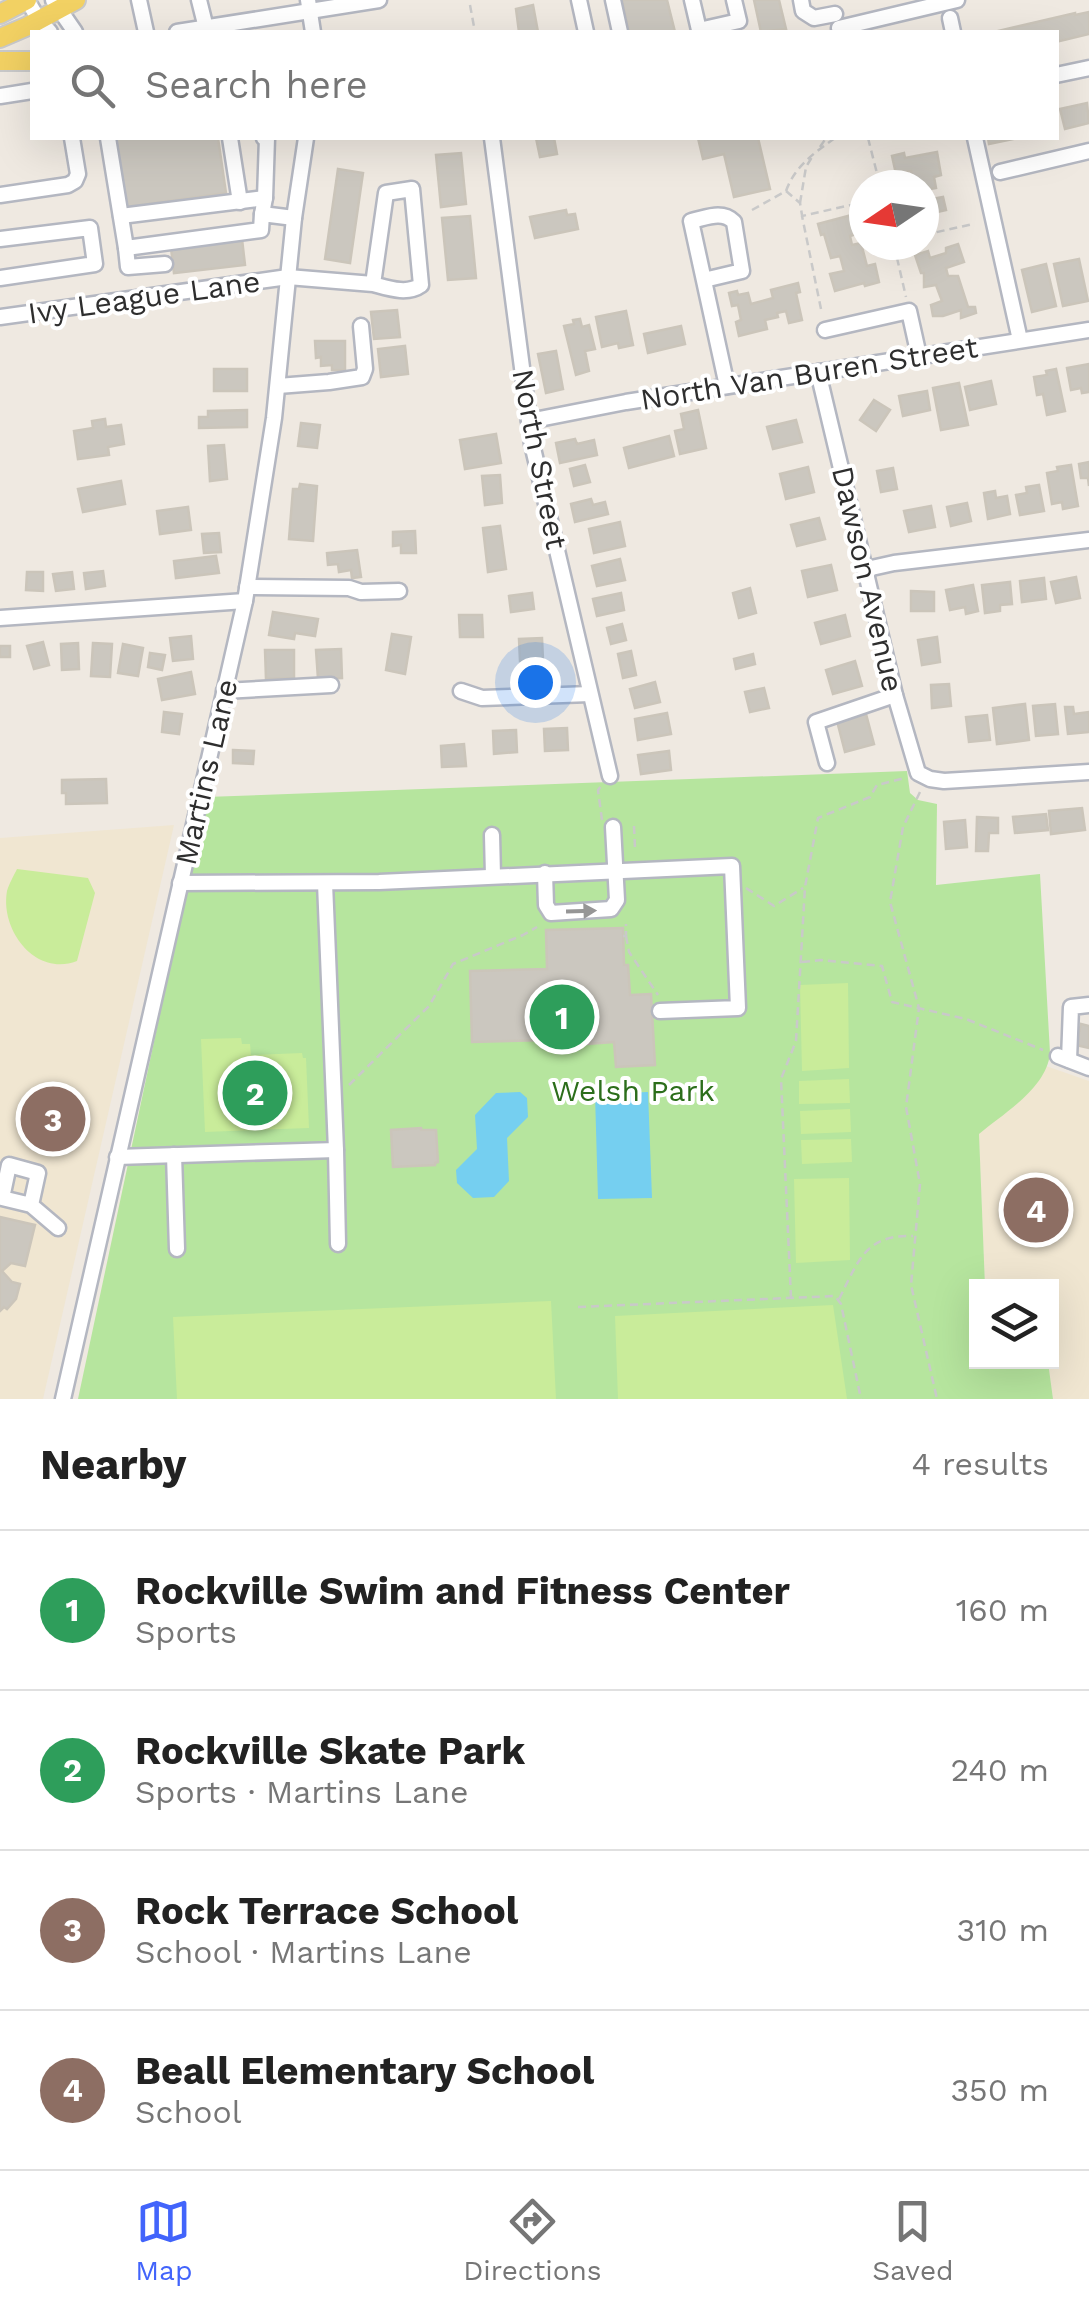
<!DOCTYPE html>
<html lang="en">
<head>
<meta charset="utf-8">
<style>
	:root { --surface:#fff; --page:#f6f6f6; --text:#222; --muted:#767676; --line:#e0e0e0; --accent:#4264fb }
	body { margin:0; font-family:"Work Sans",sans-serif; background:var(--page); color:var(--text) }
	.controls { position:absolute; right:30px; bottom:30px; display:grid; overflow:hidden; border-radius:0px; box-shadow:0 10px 40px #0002 }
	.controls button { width:90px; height:90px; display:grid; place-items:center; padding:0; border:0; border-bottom:2px solid var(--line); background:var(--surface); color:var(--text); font:50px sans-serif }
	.compass { position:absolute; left:849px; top:170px; width:90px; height:90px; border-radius:50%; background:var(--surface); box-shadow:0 10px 40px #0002; rotate:257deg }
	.you { position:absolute; left:535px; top:682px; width:35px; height:35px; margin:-25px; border:8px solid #fff; border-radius:50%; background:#1a73e8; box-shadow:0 0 0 15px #1a73e833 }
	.badge { display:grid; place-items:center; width:65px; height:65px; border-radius:50%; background:var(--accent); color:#fff; font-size:32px; font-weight:700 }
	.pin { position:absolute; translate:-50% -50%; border:5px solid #fff; box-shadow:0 2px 10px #0006 }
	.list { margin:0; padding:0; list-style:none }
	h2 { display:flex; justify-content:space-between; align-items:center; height:130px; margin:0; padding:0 40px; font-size:42px }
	h2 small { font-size:32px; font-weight:400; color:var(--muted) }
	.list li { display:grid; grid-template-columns:65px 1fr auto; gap:30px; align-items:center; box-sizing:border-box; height:160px; padding:0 40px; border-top:2px solid var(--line) }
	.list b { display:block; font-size:38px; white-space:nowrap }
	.list p { margin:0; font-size:32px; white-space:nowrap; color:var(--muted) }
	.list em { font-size:32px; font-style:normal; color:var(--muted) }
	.icon { flex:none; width:55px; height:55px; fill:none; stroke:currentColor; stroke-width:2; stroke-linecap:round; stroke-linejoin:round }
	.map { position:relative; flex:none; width:1089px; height:1399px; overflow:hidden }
	.search { position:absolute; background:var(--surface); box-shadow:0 10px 40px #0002; left:30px; right:30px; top:30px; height:110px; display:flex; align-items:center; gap:25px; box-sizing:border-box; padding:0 35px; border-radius:0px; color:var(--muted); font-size:38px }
	.sheet { height:770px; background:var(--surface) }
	nav { display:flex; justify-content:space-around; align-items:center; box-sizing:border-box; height:140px; border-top:2px solid var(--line); background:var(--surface); font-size:28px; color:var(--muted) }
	nav a { display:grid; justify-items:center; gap:5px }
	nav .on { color:var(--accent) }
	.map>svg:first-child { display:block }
	.education { fill:#f0e6d1 }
	.green { fill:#b6e59e }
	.pitch { fill:#c9ec9a }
	.water { fill:#75cff0 }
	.building { fill:#cbc7bf; stroke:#cbc5ba; stroke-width:2.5 }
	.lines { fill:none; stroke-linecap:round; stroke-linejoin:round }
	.minor-casing { stroke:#b4b7c1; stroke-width:19 }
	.major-casing { stroke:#c9c9c9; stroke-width:22 }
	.path { stroke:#c9c9c9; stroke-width:2.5; stroke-dasharray:8 5; stroke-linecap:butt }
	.minor { stroke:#fff; stroke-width:14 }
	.major { stroke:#f2d163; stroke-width:18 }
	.oneway { fill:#969696 }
	.labels { text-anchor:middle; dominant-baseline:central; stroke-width:8; stroke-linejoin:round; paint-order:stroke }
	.street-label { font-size:30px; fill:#2e2e2e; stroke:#fff }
	.park-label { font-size:30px; fill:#2c6e1b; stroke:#fff }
</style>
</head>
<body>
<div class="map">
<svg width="1089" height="1399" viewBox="0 0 1089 1399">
	<rect width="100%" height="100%" fill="#efe9e1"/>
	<g class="education">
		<polygon points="174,825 43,1399 0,1399 0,838"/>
		<polygon points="975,1041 1089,1081 1089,1399 1053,1399 1048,1362 1052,1362 1052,1286 985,1286"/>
	</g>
	<path class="green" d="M907 771 910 793 918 800 937 804 936 885 1040 874 1050 1053C1047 1088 1004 1113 979 1134L985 1286H976V1362H1048L1053 1399H78L206 797Z"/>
	<g class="pitch">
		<path d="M17 869 88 878 95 893 77 961C36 977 0 931 7 891 9 884 14 875 17 869Z"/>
		<polygon points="848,983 849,1068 802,1071 800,985"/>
		<polygon points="241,1038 242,1044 250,1044 251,1055 302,1053 303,1058 306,1058 309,1128 205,1132 201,1039"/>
		<polygon points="849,1079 850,1103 799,1104 799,1081"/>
		<polygon points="850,1109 851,1132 801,1134 800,1111"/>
		<polygon points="851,1139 852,1162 802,1164 801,1140"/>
		<polygon points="849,1178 850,1260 796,1263 794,1179"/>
		<polygon points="551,1301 556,1399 177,1399 173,1317"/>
		<polygon points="833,1305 847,1399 618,1399 615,1316"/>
	</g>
	<g class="water">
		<polygon points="520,1092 527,1098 528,1117 507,1138 509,1181 494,1197 473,1198 457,1183 456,1170 477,1149 475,1115 496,1093"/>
		<polygon points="648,1092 652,1198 598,1199 595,1094"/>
	</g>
	<g class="building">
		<polygon points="622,0 667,0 675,32 629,32"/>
		<polygon points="754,0 779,0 786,29 761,32"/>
		<polygon points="533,5 538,32 519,32 516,9"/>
		<polygon points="1089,12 1089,34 1056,42 1056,32 994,32 1075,13 1075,15"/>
		<polygon points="1087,103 1089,123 1065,129 1060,109"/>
		<polygon points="116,138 218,138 226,193 126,207"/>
		<polygon points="536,138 554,138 557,154 540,157"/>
		<polygon points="698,138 758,138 770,189 734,197 724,154 703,159"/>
		<polygon points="988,138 1018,138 989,144"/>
		<polygon points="937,152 941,175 934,177 936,188 930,189 932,199 943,197 946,210 924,215 924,185 914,185 911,171 896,174 892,156 904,153 905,158"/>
		<polygon points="461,153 466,204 441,207 436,155"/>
		<polygon points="338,169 363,173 350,263 325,259"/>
		<polygon points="566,210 567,215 575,214 578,229 535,238 530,217"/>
		<polygon points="859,213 864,232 850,236 852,245 861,243 867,266 875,264 879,282 865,286 864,283 835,291 830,274 844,271 840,256 831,258 824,234 821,235 818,224"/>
		<polygon points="470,216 476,278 448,280 442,218"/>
		<polygon points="242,239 245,265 174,273 171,248"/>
		<polygon points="958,244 964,262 946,268 948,276 958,276 968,307 975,307 976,313 961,318 961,310 943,316 933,316 931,305 942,301 936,285 924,287 924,273 921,273 915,255 928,251 930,258 946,253 946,248"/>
		<polygon points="1079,259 1088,301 1063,306 1054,264"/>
		<polygon points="1046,264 1056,306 1032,312 1022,270"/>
		<polygon points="798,283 800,292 796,293 802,320 789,323 786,311 777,313 778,317 765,320 767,329 739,336 736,322 741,320 738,305 732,306 729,293 737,291 738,295 748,293 751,304 773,298 771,290"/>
		<polygon points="397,310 400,337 374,339 371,312"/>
		<polygon points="626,311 633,345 619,348 618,343 602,347 596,317"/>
		<polygon points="580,319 582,327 589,325 595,349 585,351 589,371 576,375 564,326 574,324 573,320"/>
		<polygon points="681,326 685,344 648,353 644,334"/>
		<polygon points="315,341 345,341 345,370 332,370 332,365 321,366 321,357 316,358"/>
		<polygon points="405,346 408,374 381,377 378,349"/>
		<polygon points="556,351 563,389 546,393 538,354"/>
		<polygon points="1089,364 1089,392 1082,393 1081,388 1071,390 1067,368"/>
		<rect x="214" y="369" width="33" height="22"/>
		<polygon points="1056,369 1065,411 1047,415 1043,394 1037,395 1034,377 1047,375 1046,371"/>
		<polygon points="991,381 996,404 970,410 965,387"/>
		<polygon points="959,383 968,425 941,430 933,388"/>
		<polygon points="927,391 930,410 903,416 899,396"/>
		<polygon points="874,400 890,410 876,431 860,420"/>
		<polygon points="247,410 247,427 199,428 199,417 208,417 208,411"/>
		<polygon points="698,410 706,448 680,454 675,431 684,429 681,414"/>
		<polygon points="105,419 106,427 121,425 124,444 108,447 109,455 78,459 74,431 93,428 92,421"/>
		<polygon points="796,420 802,442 773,449 767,427"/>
		<polygon points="301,423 320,425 317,448 298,446"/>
		<polygon points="496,434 501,463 465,469 460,440"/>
		<polygon points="669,436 674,456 629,468 624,448"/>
		<polygon points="575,439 577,444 594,440 597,455 560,463 556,443"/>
		<polygon points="224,445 227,479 210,481 208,446"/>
		<polygon points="1089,462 1089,486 1088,478 1081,478 1079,464"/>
		<polygon points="585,465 590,482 574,486 570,469"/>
		<polygon points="1071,465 1078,506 1063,509 1062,502 1052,504 1047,473 1058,471 1057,467"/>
		<polygon points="808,467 814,492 786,499 780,474"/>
		<polygon points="893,468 897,489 881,492 877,471"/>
		<polygon points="500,475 502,503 485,505 482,476"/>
		<polygon points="121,481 125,504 83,512 78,489"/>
		<polygon points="300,484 317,486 313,541 289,539 293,489 299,489"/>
		<polygon points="1039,485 1044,511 1020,515 1016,495 1027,493 1026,487"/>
		<polygon points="995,491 996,498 1007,496 1010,514 988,519 984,493"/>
		<polygon points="591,499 593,505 605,502 608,514 575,522 571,504"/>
		<polygon points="967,503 971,521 951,526 947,507"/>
		<polygon points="931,506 935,527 909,532 904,511"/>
		<polygon points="188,507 191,530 160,534 157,511"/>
		<polygon points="819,518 825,539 797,546 791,525"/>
		<polygon points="620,522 625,546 594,553 589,529"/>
		<polygon points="500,526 506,569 488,572 483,528"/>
		<polygon points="415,531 416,553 401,553 401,545 393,546 393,532"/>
		<polygon points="219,533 221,552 204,553 202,534"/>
		<polygon points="357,550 361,577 352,578 351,570 339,572 338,564 328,565 327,553"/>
		<polygon points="216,556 219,573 176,578 174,561"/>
		<polygon points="620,559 625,580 597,586 592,566"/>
		<polygon points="831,565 837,590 808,597 802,571"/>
		<polygon points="103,571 105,586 86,589 84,573"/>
		<polygon points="27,572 43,572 43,591 26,590"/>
		<polygon points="72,572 74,589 56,591 53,574"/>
		<polygon points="1076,577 1080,598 1056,603 1051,582"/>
		<polygon points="1044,578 1046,599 1022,602 1020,581"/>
		<polygon points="1010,582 1012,604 1000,605 1000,611 985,613 982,585"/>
		<polygon points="973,585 978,611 966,614 965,607 950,610 946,590"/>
		<polygon points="750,588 756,613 739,618 733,593"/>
		<polygon points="911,591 934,592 934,611 911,611"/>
		<polygon points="532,593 534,609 511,612 509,596"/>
		<polygon points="621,593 624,610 597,616 593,599"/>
		<polygon points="273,612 318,619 315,636 295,633 294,639 269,635"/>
		<polygon points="459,615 482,615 483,637 460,637"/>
		<polygon points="845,615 850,636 821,644 815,623"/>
		<polygon points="622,624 626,640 611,644 607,628"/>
		<polygon points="392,634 411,637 405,674 386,670"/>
		<polygon points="191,636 193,659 173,661 170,638"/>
		<polygon points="937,637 940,662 922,665 918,640"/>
		<polygon points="542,638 543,660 520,661 519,639"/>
		<polygon points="43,642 49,665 34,669 27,646"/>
		<polygon points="78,643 79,669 62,670 61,644"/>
		<polygon points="93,643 112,644 110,677 91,676"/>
		<polygon points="123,644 143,648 138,676 118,673"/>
		<rect x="0" y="646" width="10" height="11"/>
		<polygon points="341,649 342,678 318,679 316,650"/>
		<polygon points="265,650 294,650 294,678 266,679"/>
		<polygon points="631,651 636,675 623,678 618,654"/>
		<polygon points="150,653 165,655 162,670 148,667"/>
		<polygon points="753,654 755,664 736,669 734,659"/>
		<polygon points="855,661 862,686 833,694 826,670"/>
		<polygon points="191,672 195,694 162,700 158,679"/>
		<polygon points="655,682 660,702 635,708 630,689"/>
		<polygon points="949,684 951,706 932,708 931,685"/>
		<polygon points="764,688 769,708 750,712 745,692"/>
		<polygon points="1025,704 1029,740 997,744 993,708"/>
		<polygon points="1055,704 1058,734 1036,736 1033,706"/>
		<polygon points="1065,707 1073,707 1074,714 1089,712 1089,732 1068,734"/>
		<polygon points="164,712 182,714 179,734 162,732"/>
		<polygon points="667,713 671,734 638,740 635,719"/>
		<polygon points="866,714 874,744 845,752 837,721"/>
		<polygon points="987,715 990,740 969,742 966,717"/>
		<polygon points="567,728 568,750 545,751 544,729"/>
		<polygon points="516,730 517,752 494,754 493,731"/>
		<polygon points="464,744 466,766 442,767 441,746"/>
		<polygon points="233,750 254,751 253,764 233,763"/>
		<polygon points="669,751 671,770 641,774 638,755"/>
		<polygon points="106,779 107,803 66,804 66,793 62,793 62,780"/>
		<polygon points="1082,808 1085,830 1051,834 1049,811"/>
		<polygon points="1046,814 1048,830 1015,833 1013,817"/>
		<polygon points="977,817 998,818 998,833 989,833 988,851 976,851"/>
		<polygon points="965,820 967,847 946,849 944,822"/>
		<polygon points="623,928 624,965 628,965 630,995 651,994 655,1065 616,1067 614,1042 547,1047 547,1040 472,1042 470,971 547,969 546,930"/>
		<polygon points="1081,1024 1089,1026 1089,1048 1076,1045"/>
		<polygon points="421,1128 421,1130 436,1130 438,1162 435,1163 435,1165 393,1167 391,1130"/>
		<polygon points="0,1217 35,1225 25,1266 11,1263 2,1271 12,1282 20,1284 16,1299 7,1309 4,1307 0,1311"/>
	</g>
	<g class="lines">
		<defs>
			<g id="minor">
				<polyline points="27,0 39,20 50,32"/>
				<polyline points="53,0 75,32"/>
				<polyline points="139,0 146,32"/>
				<polyline points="199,0 206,28"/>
				<polyline points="308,0 313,32"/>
				<polyline points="579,0 586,32"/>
				<polyline points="613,0 620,32"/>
				<polyline points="692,0 699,30 739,21 734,0"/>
				<polyline points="801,0 803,11 814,18 835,14"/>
				<polyline points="950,18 953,32"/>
				<polyline points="839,28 957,0"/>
				<polyline points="177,32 379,0"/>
				<polyline points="1056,75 1089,68"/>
				<polyline points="0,96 32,91"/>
				<polyline points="108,138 126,248 261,230 262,214 294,218"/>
				<polyline points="230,138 240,202"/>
				<polyline points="264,138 267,138 265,198"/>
				<polyline points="492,138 532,444 610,776"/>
				<polyline points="975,138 1020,340"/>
				<polyline points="1000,172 1089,151"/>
				<polyline points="0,195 68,185 75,181 78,174 72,138"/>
				<polyline points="121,216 265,198 262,214"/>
				<polyline points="0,239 90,228 95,264 0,278"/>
				<polyline points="126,248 128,267 165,264"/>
				<path d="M704 280 742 271 734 222C722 210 706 218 691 221L727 386"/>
				<path d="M0 317 288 277 373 284 386 193 412 189 421 285C407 295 388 288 373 284"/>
				<polyline points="825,330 909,311 919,356"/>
				<polyline points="818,372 895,695 918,773 930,779 944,781 1089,772"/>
				<polyline points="278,386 329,382 362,377 365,369 361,326"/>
				<polyline points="529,421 626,402 1089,330"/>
				<polyline points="867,569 894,563 1089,540"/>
				<polyline points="247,587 349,588 361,592 399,591"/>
				<polyline points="0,618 245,601"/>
				<polyline points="224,691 331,685"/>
				<polyline points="461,691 482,698 590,694"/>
				<polyline points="827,763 816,722 895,695"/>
				<polyline points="492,835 493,876"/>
				<polyline points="545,873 546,905 551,913 611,909 617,900 613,827"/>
				<polyline points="180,883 379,882 732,866 738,1008 660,1011"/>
				<polyline points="1058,1056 1089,1068"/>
				<polyline points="1069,1060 1071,1007 1089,1005"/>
				<polyline points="336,1150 338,1244"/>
				<polyline points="174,1155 177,1249"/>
				<polyline points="117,1157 336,1150 325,883"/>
				<polyline points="31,1205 2,1198 9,1165 38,1173 31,1205 58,1228"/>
				<polyline points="63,1399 245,601 274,418 294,218 306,138"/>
			</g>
			<g id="major">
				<polyline points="0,14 27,0"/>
				<polyline points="0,38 28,26 76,0"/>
				<polyline points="0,61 32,61"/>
			</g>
		</defs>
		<use href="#minor" class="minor-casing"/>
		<use href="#major" class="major-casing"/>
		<g class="path">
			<polyline points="470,5 475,32"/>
			<polyline points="868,138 880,185"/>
			<polyline points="820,147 826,138"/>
			<path d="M786 191C795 166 814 153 835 138"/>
			<polyline points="800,203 806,167 812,157"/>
			<polyline points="752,210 786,191 800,203 802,215"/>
			<polyline points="924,235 973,224"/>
			<polyline points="894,245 906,297"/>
			<polyline points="870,246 877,245"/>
			<polyline points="821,309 802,216 864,202"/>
			<polyline points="920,792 903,827 890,902 919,1008 906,1107 920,1184 911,1285 937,1399"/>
			<polyline points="602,820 598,790 602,785"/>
			<polyline points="634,826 635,848"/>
			<polyline points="746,888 774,906 803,888"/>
			<polyline points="623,936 626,936 626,924"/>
			<polyline points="626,936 629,952 658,995"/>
			<polyline points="802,962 821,960 882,966 892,1002 966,1019 1043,1050"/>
			<polyline points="349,1085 429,1006 453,964 523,935 537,927"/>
			<polyline points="791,1298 781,1079 796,1041 805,887 818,818 870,797 877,785 905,778"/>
			<path d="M839 1299C858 1262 865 1234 913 1236"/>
			<polyline points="578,1307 835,1296 841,1304 861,1399"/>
		</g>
		<use href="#minor" class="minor"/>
		<use href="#major" class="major"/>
	</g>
	<defs><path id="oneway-solid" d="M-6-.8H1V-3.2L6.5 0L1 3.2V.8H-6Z" transform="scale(2.5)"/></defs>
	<use class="oneway" href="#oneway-solid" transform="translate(581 911) rotate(-2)"/>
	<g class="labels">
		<g class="street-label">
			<text transform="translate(144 297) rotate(-8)">Ivy League Lane</text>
			<text transform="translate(809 373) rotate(-9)">North Van Buren Street</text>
			<text transform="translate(540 459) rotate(79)">North Street</text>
			<text transform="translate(868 579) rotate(77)">Dawson Avenue</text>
			<text transform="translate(206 772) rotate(-77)">Martins Lane</text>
		</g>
		<g class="park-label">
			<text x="633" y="1090">Welsh Park</text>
		</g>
	</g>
</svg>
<div class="controls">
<button><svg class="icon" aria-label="layers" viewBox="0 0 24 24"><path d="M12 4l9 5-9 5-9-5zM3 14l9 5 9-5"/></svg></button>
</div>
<svg class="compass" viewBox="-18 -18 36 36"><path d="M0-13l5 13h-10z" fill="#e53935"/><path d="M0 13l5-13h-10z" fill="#767676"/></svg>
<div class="you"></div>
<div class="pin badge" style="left:562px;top:1017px;background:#2e9e5b">1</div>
<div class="pin badge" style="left:255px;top:1093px;background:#2e9e5b">2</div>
<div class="pin badge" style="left:53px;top:1119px;background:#8d6e63">3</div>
<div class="pin badge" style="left:1036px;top:1210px;background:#8d6e63">4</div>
<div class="search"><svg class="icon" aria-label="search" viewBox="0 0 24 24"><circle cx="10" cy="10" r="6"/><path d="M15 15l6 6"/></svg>Search here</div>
</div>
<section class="sheet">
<h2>Nearby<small>4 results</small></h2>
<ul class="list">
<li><span class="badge" style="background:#2e9e5b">1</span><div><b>Rockville Swim and Fitness Center</b><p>Sports</p></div><em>160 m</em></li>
<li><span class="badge" style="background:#2e9e5b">2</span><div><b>Rockville Skate Park</b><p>Sports · Martins Lane</p></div><em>240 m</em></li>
<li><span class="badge" style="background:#8d6e63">3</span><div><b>Rock Terrace School</b><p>School · Martins Lane</p></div><em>310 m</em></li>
<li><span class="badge" style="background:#8d6e63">4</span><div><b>Beall Elementary School</b><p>School</p></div><em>350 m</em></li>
</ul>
</section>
<nav>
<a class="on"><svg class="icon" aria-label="map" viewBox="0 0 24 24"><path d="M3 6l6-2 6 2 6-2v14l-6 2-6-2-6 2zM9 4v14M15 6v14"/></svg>Map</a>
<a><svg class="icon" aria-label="directions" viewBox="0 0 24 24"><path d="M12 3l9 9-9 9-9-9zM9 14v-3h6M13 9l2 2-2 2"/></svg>Directions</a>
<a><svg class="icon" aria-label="saved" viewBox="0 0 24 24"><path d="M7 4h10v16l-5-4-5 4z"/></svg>Saved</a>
</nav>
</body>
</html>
